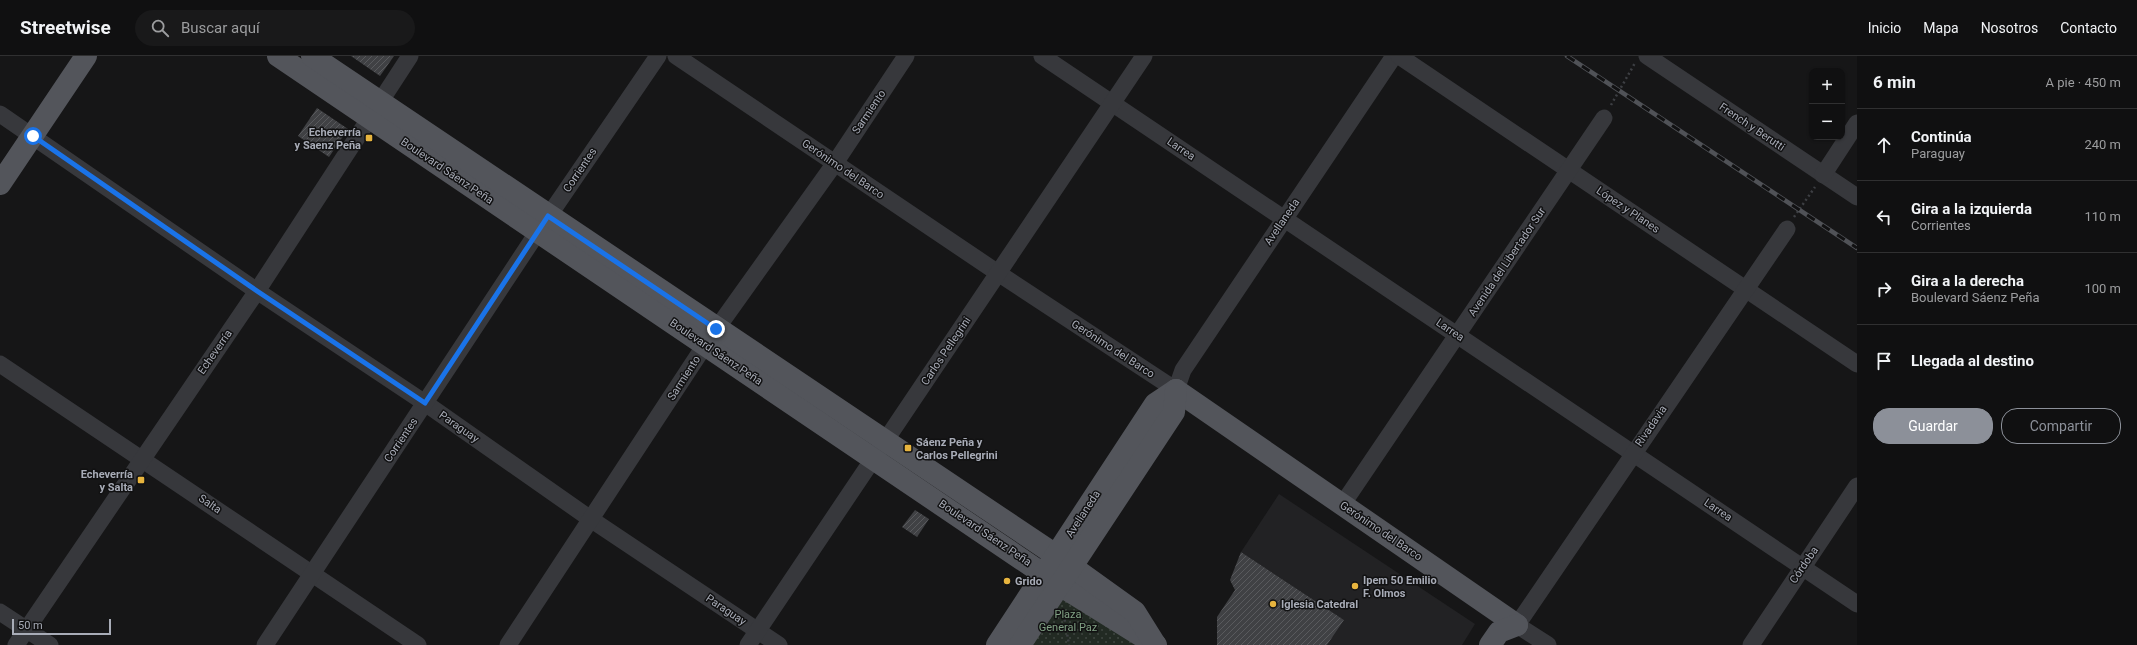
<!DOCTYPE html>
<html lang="es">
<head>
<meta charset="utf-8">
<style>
	:root { --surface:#101011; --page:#19191a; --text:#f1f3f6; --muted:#9c9d9f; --line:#303031; --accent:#8c9099 }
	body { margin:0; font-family:Roboto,sans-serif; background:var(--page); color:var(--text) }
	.controls { position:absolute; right:12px; top:12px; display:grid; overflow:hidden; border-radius:8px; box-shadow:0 1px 3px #0004 }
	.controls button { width:36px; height:36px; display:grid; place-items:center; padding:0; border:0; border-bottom:1px solid var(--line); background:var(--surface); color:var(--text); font:20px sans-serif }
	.scale { position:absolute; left:12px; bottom:10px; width:99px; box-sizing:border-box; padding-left:4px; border:2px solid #a8acb7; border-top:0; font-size:11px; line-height:14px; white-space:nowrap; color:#a8acb7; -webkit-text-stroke:3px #111112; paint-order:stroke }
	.stop { position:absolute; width:12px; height:12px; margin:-9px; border:3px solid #1a73e8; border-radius:50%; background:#fff }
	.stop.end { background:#1a73e8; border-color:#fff; box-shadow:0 1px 4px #0008 }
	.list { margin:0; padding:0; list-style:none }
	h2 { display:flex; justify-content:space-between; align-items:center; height:52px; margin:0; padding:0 16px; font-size:17px }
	h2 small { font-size:13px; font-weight:400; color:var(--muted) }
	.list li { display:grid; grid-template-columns:26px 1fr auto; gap:12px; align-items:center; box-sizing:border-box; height:72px; padding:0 16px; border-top:1px solid var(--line) }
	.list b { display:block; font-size:15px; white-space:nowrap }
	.list p { margin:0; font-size:13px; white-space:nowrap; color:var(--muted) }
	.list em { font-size:13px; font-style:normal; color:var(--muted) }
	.actions { display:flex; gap:8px; padding:12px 16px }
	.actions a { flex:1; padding:9px 0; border:1px solid var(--accent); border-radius:16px; text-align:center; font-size:14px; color:var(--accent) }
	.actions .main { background:var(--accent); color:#fff }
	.icon { flex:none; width:22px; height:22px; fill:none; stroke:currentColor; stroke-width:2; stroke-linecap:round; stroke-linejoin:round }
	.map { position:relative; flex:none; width:1857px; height:589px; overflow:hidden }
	header { display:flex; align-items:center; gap:24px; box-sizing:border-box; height:56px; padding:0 20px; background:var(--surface); border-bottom:1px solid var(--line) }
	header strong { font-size:19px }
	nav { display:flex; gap:22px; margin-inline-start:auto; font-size:14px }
	.search { width:280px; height:36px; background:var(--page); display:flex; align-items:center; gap:10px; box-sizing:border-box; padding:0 14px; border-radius:22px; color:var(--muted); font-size:15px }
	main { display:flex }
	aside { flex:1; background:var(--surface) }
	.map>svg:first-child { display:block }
	.built { fill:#222224 }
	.grass { fill:url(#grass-dots) }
	.building { fill:url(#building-hatch) }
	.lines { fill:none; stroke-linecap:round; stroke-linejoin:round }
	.path { stroke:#3d3f43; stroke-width:2.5; stroke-dasharray:2 3; stroke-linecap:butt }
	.minor { stroke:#37383c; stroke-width:17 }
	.major { stroke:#53555b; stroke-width:22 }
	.rail-casing { stroke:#505257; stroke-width:4.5 }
	.rail { stroke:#111112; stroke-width:3; stroke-dasharray:9; stroke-linecap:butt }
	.route { stroke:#1a73e8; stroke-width:5 }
	.poi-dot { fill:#e7b43e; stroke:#111112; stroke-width:1.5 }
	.labels { text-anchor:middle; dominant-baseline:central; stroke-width:3; stroke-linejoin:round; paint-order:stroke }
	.street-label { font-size:11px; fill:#a8acb7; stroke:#111112 }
	.poi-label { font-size:11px; font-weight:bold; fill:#a8acb7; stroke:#111112; text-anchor:start }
	.park-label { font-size:11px; fill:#81a184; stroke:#111112 }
</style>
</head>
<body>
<header>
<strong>Streetwise</strong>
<div class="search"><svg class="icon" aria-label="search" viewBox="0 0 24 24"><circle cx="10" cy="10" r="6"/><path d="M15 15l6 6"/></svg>Buscar aquí</div>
<nav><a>Inicio</a><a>Mapa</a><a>Nosotros</a><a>Contacto</a></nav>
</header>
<main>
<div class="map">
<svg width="1857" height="589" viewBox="0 0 1857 589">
	<defs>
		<pattern id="grass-dots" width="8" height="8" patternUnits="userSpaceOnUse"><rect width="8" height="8" fill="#222a23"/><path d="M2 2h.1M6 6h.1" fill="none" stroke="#3f4641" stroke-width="1.8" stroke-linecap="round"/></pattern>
		<pattern id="building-hatch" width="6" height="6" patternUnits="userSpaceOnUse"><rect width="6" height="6" fill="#404144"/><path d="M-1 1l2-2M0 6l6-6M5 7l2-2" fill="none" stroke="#595a5d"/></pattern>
	</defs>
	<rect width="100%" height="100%" fill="#161617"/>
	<polygon class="built" points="1279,438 1475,568 1462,589 1327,589 1344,564 1241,496"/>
	<polygon class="grass" points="1061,530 1156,589 1020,589"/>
	<g class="building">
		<polygon points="351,0 394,0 380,20"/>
		<polygon points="317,52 348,73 329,101 298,80"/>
		<polygon points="915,454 929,463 917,481 902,471"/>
		<polygon points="1241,496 1344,564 1327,589 1217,589 1217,561 1235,534 1230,524"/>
	</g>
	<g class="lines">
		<g class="path">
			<polyline points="1611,49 1635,7"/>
			<polyline points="1794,161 1815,131"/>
			<polyline points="1063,554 1069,589"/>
		</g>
		<g class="minor">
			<polyline points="676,0 998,217 1176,334 1183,314 1394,0"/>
			<polyline points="1042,0 1857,548"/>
			<polyline points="1399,0 1857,308"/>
			<polyline points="1647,0 1857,141"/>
			<polyline points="0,58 257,235 425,347 592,464 779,589"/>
			<polyline points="1823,119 1857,67"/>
			<polyline points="0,308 418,589"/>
			<polyline points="1342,449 1604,62"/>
			<polyline points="0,556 50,589"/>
			<polyline points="16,589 257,235 410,0"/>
			<polyline points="265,589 537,177 658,0"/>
			<polyline points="508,589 705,289 835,107 906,0"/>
			<polyline points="748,589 1144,0"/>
			<polyline points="1548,589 1517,569 1787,173"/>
			<polyline points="1751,589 1857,430"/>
		</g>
		<g class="major">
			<polyline points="278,0 1061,530 1156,589"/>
			<polyline points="312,0 1057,500 1135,556 1155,588"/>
			<polyline points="0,128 86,0"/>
			<polyline points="1176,334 1517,569"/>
			<polyline points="997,589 1155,348 1176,334"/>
			<polyline points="1020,589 1174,356 1176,334"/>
			<polyline points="1490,589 1499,576 1517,569"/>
		</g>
		<defs>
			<polyline id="rail" points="1567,0 1857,192"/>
		</defs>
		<use href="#rail" class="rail-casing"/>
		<use href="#rail" class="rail"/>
	</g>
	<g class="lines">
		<polyline class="route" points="33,80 257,235 425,347 548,160 716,273"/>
	</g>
	<g class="poi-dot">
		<rect x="365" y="78" width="8" height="8" rx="2"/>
		<rect x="904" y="388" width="8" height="8" rx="2"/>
		<rect x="137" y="420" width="8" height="8" rx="2"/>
		<circle cx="1007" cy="525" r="4"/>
		<circle cx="1355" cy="530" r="4"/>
		<circle cx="1273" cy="548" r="4"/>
	</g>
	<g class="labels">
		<g class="street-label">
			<text transform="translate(869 56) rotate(-56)">Sarmiento</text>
			<text transform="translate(1752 71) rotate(34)">French y Berutti</text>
			<text transform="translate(1181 93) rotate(34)">Larrea</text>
			<text transform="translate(843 113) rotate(34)">Gerónimo del Barco</text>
			<text transform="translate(580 114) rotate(-56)">Corrientes</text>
			<text transform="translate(447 115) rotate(34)">Boulevard Sáenz Peña</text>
			<text transform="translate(1628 154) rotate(34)">López y Planes</text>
			<text transform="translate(1282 166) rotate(-56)">Avellaneda</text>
			<text transform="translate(1507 206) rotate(-56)">Avenida del Libertador Sur</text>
			<text transform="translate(1450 274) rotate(34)">Larrea</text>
			<text transform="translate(1113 293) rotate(33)">Gerónimo del Barco</text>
			<text transform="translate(946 295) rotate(-56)">Carlos Pellegrini</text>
			<text transform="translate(215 296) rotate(-55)">Echeverría</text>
			<text transform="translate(716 296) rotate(34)">Boulevard Sáenz Peña</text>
			<text transform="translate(684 322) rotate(-57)">Sarmiento</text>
			<text transform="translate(1651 370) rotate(-56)">Rivadavia</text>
			<text transform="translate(459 371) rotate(35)">Paraguay</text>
			<text transform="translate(401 384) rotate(-56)">Corrientes</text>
			<text transform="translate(210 448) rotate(34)">Salta</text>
			<text transform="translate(1718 454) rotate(34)">Larrea</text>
			<text transform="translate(1083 458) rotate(-57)">Avellaneda</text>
			<text transform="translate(1381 475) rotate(34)">Gerónimo del Barco</text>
			<text transform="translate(985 477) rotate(34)">Boulevard Sáenz Peña</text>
			<text transform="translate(1804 509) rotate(-56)">Córdoba</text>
			<text transform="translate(726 554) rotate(34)">Paraguay</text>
		</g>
		<g class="poi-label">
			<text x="361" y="76" text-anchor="end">Echeverría<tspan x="361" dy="13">y Saenz Peña</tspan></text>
			<text x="916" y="386">Sáenz Peña y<tspan x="916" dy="13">Carlos Pellegrini</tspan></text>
			<text x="133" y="418" text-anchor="end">Echeverría<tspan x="133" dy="13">y Salta</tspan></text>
			<text x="1363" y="524">Ipem 50 Emilio<tspan x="1363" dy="13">F. Olmos</tspan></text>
			<text x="1015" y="525">Grido</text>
			<text x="1281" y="548">Iglesia Catedral</text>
		</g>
		<g class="park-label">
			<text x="1068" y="558">Plaza<tspan x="1068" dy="13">General Paz</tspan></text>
		</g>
	</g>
</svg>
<div class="controls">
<button>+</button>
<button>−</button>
</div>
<div class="scale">50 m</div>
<div class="stop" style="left:33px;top:80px"></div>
<div class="stop end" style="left:716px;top:273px"></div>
</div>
<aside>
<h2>6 min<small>A pie · 450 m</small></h2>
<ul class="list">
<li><svg class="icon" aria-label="ahead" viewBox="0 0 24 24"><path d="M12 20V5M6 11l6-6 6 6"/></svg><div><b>Continúa</b><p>Paraguay</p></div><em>240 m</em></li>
<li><svg class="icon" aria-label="left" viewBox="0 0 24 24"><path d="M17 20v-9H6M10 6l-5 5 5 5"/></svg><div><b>Gira a la izquierda</b><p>Corrientes</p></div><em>110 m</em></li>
<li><svg class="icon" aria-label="right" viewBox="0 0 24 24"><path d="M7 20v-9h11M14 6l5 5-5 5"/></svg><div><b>Gira a la derecha</b><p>Boulevard Sáenz Peña</p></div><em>100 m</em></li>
<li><svg class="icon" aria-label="arrive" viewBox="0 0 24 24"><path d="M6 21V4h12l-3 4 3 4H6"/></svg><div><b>Llegada al destino</b></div></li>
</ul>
<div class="actions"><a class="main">Guardar</a><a>Compartir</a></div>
</aside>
</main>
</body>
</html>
